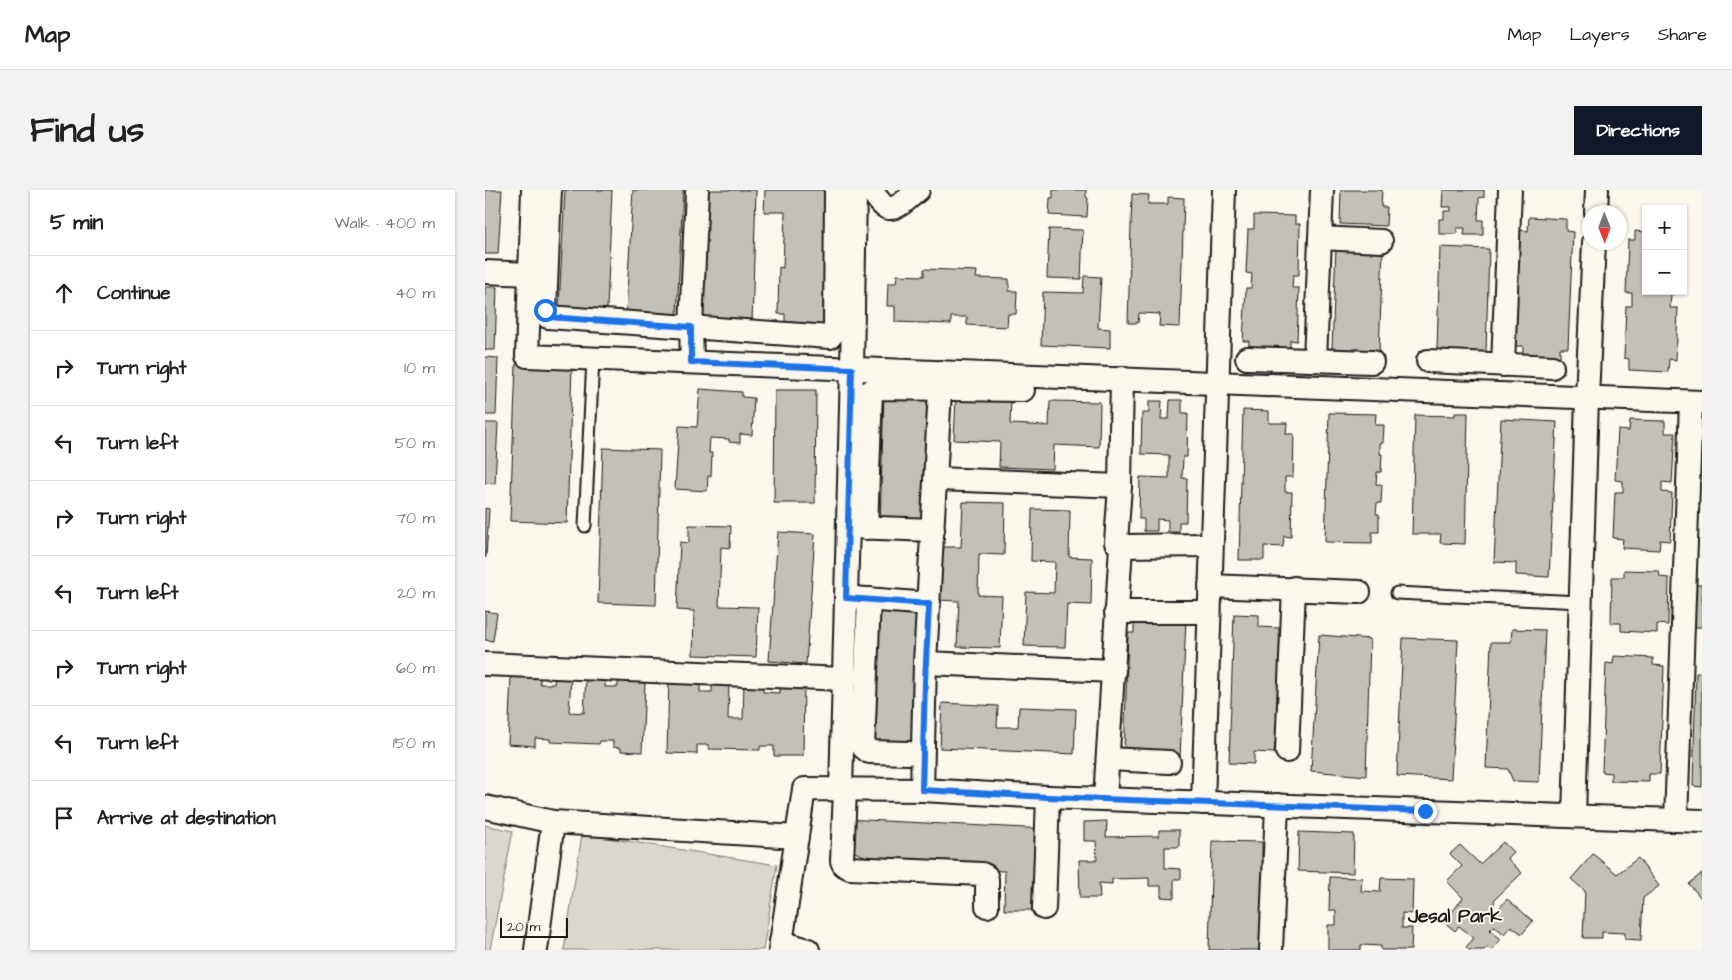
<!DOCTYPE html>
<html lang="en">
<head>
<meta charset="utf-8">
<style>
	:root { --surface:#fff; --page:#f2f2f2; --text:#202124; --muted:#757577; --line:#e0e0e0; --accent:#111827 }
	body { margin:0; font-family:"Architects Daughter",sans-serif; background:var(--page); color:var(--text) }
	.controls { position:absolute; right:15px; top:15px; display:grid; overflow:hidden; border-radius:0px; box-shadow:0 1px 4px #0004 }
	.controls button { width:45px; height:45px; display:grid; place-items:center; padding:0; border:0; border-bottom:1px solid var(--line); background:var(--surface); color:var(--text); font:25px sans-serif }
	.compass { position:absolute; left:1097px; top:15px; width:45px; height:45px; border-radius:50%; background:var(--surface); box-shadow:0 1px 4px #0004; rotate:179deg }
	.scale { position:absolute; left:15px; bottom:12px; width:68px; box-sizing:border-box; padding-left:5px; border:2px solid #1c1c1c; border-top:0; font-size:14px; line-height:18px; white-space:nowrap; color:#1c1c1c; -webkit-text-stroke:4px #fbf7ec; paint-order:stroke }
	.stop { position:absolute; width:15px; height:15px; margin:-11px; border:4px solid #1a73e8; border-radius:50%; background:#fff }
	.stop.end { background:#1a73e8; border-color:#fff; box-shadow:0 1px 5px #0008 }
	.list { margin:0; padding:0; list-style:none }
	h2 { display:flex; justify-content:space-between; align-items:center; height:65px; margin:0; padding:0 20px; font-size:21px }
	h2 small { font-size:16px; font-weight:400; color:var(--muted) }
	.list li { display:grid; grid-template-columns:32px 1fr auto; gap:15px; align-items:center; box-sizing:border-box; height:75px; padding:0 20px; border-top:1px solid var(--line) }
	.list b { display:block; font-size:19px; white-space:nowrap }
	.list em { font-size:16px; font-style:normal; color:var(--muted) }
	.icon { flex:none; width:28px; height:28px; fill:none; stroke:currentColor; stroke-width:2; stroke-linecap:round; stroke-linejoin:round }
	.map { position:relative; flex:none; width:1217px; height:760px; overflow:hidden; border-radius:0px }
	header { display:flex; align-items:center; gap:30px; box-sizing:border-box; height:70px; padding:0 25px; background:var(--surface); border-bottom:1px solid var(--line) }
	header strong { font-size:24px }
	nav { display:flex; gap:28px; margin-inline-start:auto; font-size:18px }
	.intro { display:flex; align-items:center; justify-content:space-between; box-sizing:border-box; height:120px; padding:0 30px }
	h1 { margin:0; font-size:35px }
	.button { padding:12px 22px; border-radius:0px; background:var(--accent); color:#fff; font-size:18px; font-weight:700 }
	main { display:flex; gap:30px; padding:0 30px }
	aside { flex:1; background:var(--surface); border-radius:0px; box-shadow:0 1px 4px #0004 }
	.map>svg:first-child { display:block }
	.green { fill:#dad7ce; stroke:#7b7a75 }
	.building { fill:#c3c0b8; stroke:#1c1c1c }
	.lines { fill:none; stroke-linecap:round; stroke-linejoin:round }
	.service-casing { stroke:#1c1c1c; stroke-width:15 }
	.minor-casing { stroke:#1c1c1c; stroke-width:26 }
	.service { stroke:#fbf7ec; stroke-width:11 }
	.minor { stroke:#fbf7ec; stroke-width:22 }
	.route { stroke:#1a73e8; stroke-width:6 }
	.labels { text-anchor:middle; dominant-baseline:central; stroke-width:4; stroke-linejoin:round; paint-order:stroke }
	.neighbourhood-label { font-size:19px; font-weight:bold; fill:#1c1c1c; stroke:#fbf7ec }
</style>
</head>
<body>
<header>
<strong>Map</strong>
<nav><a>Map</a><a>Layers</a><a>Share</a></nav>
</header>
<div class="intro"><h1>Find us</h1><a class="button">Directions</a></div>
<main>
<aside>
<h2>5 min<small>Walk · 400 m</small></h2>
<ul class="list">
<li><svg class="icon" aria-label="ahead" viewBox="0 0 24 24"><path d="M12 20V5M6 11l6-6 6 6"/></svg><div><b>Continue</b></div><em>40 m</em></li>
<li><svg class="icon" aria-label="right" viewBox="0 0 24 24"><path d="M7 20v-9h11M14 6l5 5-5 5"/></svg><div><b>Turn right</b></div><em>10 m</em></li>
<li><svg class="icon" aria-label="left" viewBox="0 0 24 24"><path d="M17 20v-9H6M10 6l-5 5 5 5"/></svg><div><b>Turn left</b></div><em>50 m</em></li>
<li><svg class="icon" aria-label="right" viewBox="0 0 24 24"><path d="M7 20v-9h11M14 6l5 5-5 5"/></svg><div><b>Turn right</b></div><em>70 m</em></li>
<li><svg class="icon" aria-label="left" viewBox="0 0 24 24"><path d="M17 20v-9H6M10 6l-5 5 5 5"/></svg><div><b>Turn left</b></div><em>20 m</em></li>
<li><svg class="icon" aria-label="right" viewBox="0 0 24 24"><path d="M7 20v-9h11M14 6l5 5-5 5"/></svg><div><b>Turn right</b></div><em>60 m</em></li>
<li><svg class="icon" aria-label="left" viewBox="0 0 24 24"><path d="M17 20v-9H6M10 6l-5 5 5 5"/></svg><div><b>Turn left</b></div><em>150 m</em></li>
<li><svg class="icon" aria-label="arrive" viewBox="0 0 24 24"><path d="M6 21V4h12l-3 4 3 4H6"/></svg><div><b>Arrive at destination</b></div></li>
</ul>
</aside>
<div class="map">
<svg width="1217" height="760" viewBox="0 0 1217 760">
	<rect width="100%" height="100%" fill="#fbf7ec"/>
	<filter id="ink" filterUnits="userSpaceOnUse"><feTurbulence type="fractalNoise" baseFrequency=".02" numOctaves="2"/><feDisplacementMap in="SourceGraphic" scale="10" xChannelSelector="R" yChannelSelector="G"/><feConvolveMatrix kernelMatrix="1 2 1 2 8 2 1 2 1" color-interpolation-filters="sRGB"/></filter>
	<g filter="url(#ink)">
		<g class="green">
			<polygon points="0,635 28,641 5,760 0,760"/>
			<polygon points="97,644 292,675 278,760 79,760"/>
		</g>
		<g class="building">
			<polygon points="0,0 17,0 13,64 0,64"/>
			<polygon points="80,0 127,0 122,119 74,117"/>
			<polygon points="148,0 198,0 192,124 141,122"/>
			<polygon points="221,0 271,0 267,134 218,133"/>
			<polygon points="280,0 344,0 340,138 300,137 300,124 293,124 294,77 298,78 300,22 279,22"/>
			<polygon points="568,0 601,0 601,7 603,8 602,27 564,25 565,8 568,8"/>
			<polygon points="856,0 897,0 896,17 902,17 901,36 855,34"/>
			<polygon points="958,0 999,0 999,7 994,8 993,30 998,30 998,45 979,45 980,38 972,38 972,44 954,44 954,29 959,29 959,21 966,21 966,17 957,17"/>
			<polygon points="647,4 664,5 663,14 683,14 683,7 699,8 695,137 674,136 675,124 654,123 653,133 643,133"/>
			<polygon points="769,25 810,26 810,34 815,34 814,85 808,85 807,98 814,98 812,151 805,150 805,160 764,158 764,151 758,151 761,98 766,98 767,84 761,83 763,39 769,39"/>
			<polygon points="1044,27 1081,29 1081,41 1088,42 1083,158 1075,158 1075,168 1038,167 1038,156 1030,156 1035,40 1043,41"/>
			<polygon points="564,39 598,40 596,89 562,88"/>
			<polygon points="1150,41 1161,42 1161,101 1192,101 1192,104 1186,104 1185,118 1193,118 1191,170 1184,169 1183,182 1144,180 1144,169 1139,168 1141,116 1147,116 1147,103 1141,103 1143,50 1150,50"/>
			<polygon points="851,57 898,59 894,161 847,159"/>
			<polygon points="955,57 1004,59 1001,162 952,160"/>
			<polygon points="439,79 492,81 491,88 524,89 524,101 532,101 531,124 523,124 522,137 482,135 482,127 466,127 466,134 410,132 410,116 402,116 403,93 411,93 412,85 439,86"/>
			<polygon points="599,86 616,87 613,138 625,139 625,158 556,155 558,102 598,103"/>
			<polygon points="0,97 12,97 10,160 0,160"/>
			<polygon points="0,167 13,168 11,225 0,225"/>
			<polygon points="31,174 87,176 82,333 25,331"/>
			<polygon points="215,199 257,202 257,207 269,208 267,245 255,244 255,253 244,252 244,249 225,248 224,263 227,263 226,286 223,286 222,301 190,299 194,236 212,237"/>
			<polygon points="290,200 331,200 330,313 289,313"/>
			<polygon points="399,202 443,203 439,335 395,334"/>
			<polygon points="471,208 526,210 525,234 564,236 565,211 615,212 614,257 569,255 568,279 514,277 515,252 469,250"/>
			<polygon points="685,210 697,210 697,223 703,223 702,267 698,267 697,288 702,288 701,332 694,332 694,342 683,342 683,330 672,329 672,341 659,341 659,329 654,329 655,287 684,288 684,265 656,264 657,223 664,223 664,211 677,211 676,229 684,229"/>
			<polygon points="758,220 784,221 784,233 802,233 801,244 809,244 808,287 800,287 800,302 807,302 806,347 799,346 798,357 779,356 779,370 754,370"/>
			<polygon points="844,223 891,224 890,235 899,235 898,253 895,253 895,264 897,264 896,282 892,282 891,294 897,295 896,313 892,313 891,324 894,324 894,342 887,342 887,353 840,352"/>
			<polygon points="970,223 983,223 980,354 955,353 956,344 927,344 930,225 970,226"/>
			<polygon points="1016,229 1072,232 1064,387 1031,385 1031,373 1009,372"/>
			<polygon points="1145,230 1180,231 1180,243 1190,243 1187,293 1177,292 1177,302 1187,303 1185,351 1175,350 1174,360 1137,358 1138,349 1128,348 1130,302 1138,302 1138,291 1130,290 1133,240 1144,241"/>
			<polygon points="0,233 13,233 10,294 0,293"/>
			<polygon points="118,258 175,260 171,415 113,413"/>
			<polygon points="478,312 520,313 519,365 494,364 493,405 517,406 515,458 472,457 474,411 451,410 452,357 476,357"/>
			<polygon points="0,318 4,319 1,367 0,368"/>
			<polygon points="547,319 585,320 584,367 607,368 606,415 582,414 580,457 539,456 541,402 569,403 570,372 546,371"/>
			<polygon points="204,335 246,336 245,358 236,357 234,416 273,417 271,467 208,465 209,421 192,420 195,352 204,353"/>
			<polygon points="293,342 330,344 321,474 284,471"/>
			<polygon points="1139,380 1174,381 1175,387 1184,388 1183,435 1172,434 1172,443 1136,441 1136,433 1126,433 1127,387 1139,387"/>
			<rect x="1209" y="395" width="8" height="42"/>
			<polygon points="390,416 434,418 428,556 384,553"/>
			<polygon points="0,421 12,423 8,451 0,450"/>
			<polygon points="749,424 774,425 774,437 794,438 794,445 800,446 796,553 790,553 789,563 769,562 769,574 744,573"/>
			<polygon points="649,426 701,428 695,568 639,566 643,443 649,443"/>
			<polygon points="1027,439 1060,440 1054,592 1028,591 1023,579 1001,578 1006,452 1026,452"/>
			<polygon points="834,445 885,449 881,586 826,581"/>
			<polygon points="918,448 973,450 966,589 912,586"/>
			<polygon points="1129,466 1168,468 1168,475 1179,476 1175,584 1164,584 1164,592 1126,591 1126,583 1117,582 1121,473 1128,474"/>
			<polygon points="1211,483 1217,483 1217,597 1208,596"/>
			<polygon points="26,485 55,486 55,494 69,494 70,486 86,487 84,522 99,523 101,486 120,488 120,497 133,497 133,491 160,493 157,562 136,561 136,558 128,557 128,551 115,551 114,554 65,552 65,549 50,548 50,556 23,554"/>
			<polygon points="184,491 215,491 215,502 227,502 227,491 244,492 243,529 258,529 259,492 278,492 278,502 295,503 295,493 319,493 318,566 289,566 289,556 275,556 275,560 224,559 224,555 212,555 212,564 182,563"/>
			<polygon points="457,513 513,516 512,537 533,537 534,517 591,519 589,564 455,558"/>
			<polygon points="359,629 561,639 557,720 519,720 520,681 408,677 359,658"/>
			<polygon points="622,631 621,647 674,646 674,640 694,640 694,657 680,657 680,678 696,679 696,689 689,689 689,708 676,707 676,696 664,696 664,688 627,689 627,694 614,693 615,708 595,708 594,670 612,670 611,651 599,651 599,632"/>
			<polygon points="814,642 869,644 868,683 813,681"/>
			<polygon points="727,651 777,652 777,668 782,669 782,760 724,760"/>
			<polygon points="1018,652 1028,662 1022,668 1037,683 1009,710 1009,721 1011,722 1022,709 1048,731 1037,744 1026,736 1019,744 1009,736 1005,740 1016,749 1007,760 1002,757 999,760 984,760 981,757 989,748 974,736 970,741 959,732 978,708 962,691 977,676 965,664 975,655 995,674"/>
			<polygon points="1108,664 1132,684 1153,668 1174,696 1158,708 1156,750 1140,749 1140,743 1117,742 1117,748 1098,748 1100,701 1086,689"/>
			<polygon points="1217,683 1217,709 1204,694"/>
			<polygon points="845,687 877,688 876,701 895,702 896,688 928,689 927,724 917,723 917,738 927,738 926,760 896,760 896,756 876,755 876,760 843,760 843,735 851,735 851,720 844,720"/>
		</g>
		<g class="lines">
			<defs>
				<g id="service">
					<polyline points="100,336 108,168"/>
					<polyline points="912,403 1095,412"/>
				</g>
				<g id="minor">
					<polyline points="48,0 42,166 1217,212"/>
					<polyline points="65,0 60,120 63,127 345,147 350,141 351,0"/>
					<path d="M386 0C390 5 394 12 399 16 410 24 425 6 433 0"/>
					<polyline points="1111,22 1112,0"/>
					<polyline points="835,48 896,51"/>
					<polyline points="0,82 45,84"/>
					<polyline points="762,168 887,172"/>
					<polyline points="830,170 837,0"/>
					<polyline points="943,171 1067,177"/>
					<polyline points="207,172 206,137 212,0"/>
					<polyline points="1018,175 1025,0"/>
					<polyline points="451,289 635,296"/>
					<polyline points="366,337 448,340"/>
					<polyline points="381,338 386,201 391,198 538,200"/>
					<polyline points="636,356 726,355"/>
					<polyline points="725,396 874,402"/>
					<polyline points="369,408 444,414"/>
					<polyline points="384,409 378,557 384,562 424,563"/>
					<polyline points="631,422 724,422"/>
					<polyline points="440,473 629,481"/>
					<polyline points="0,474 359,489"/>
					<polyline points="802,561 809,398"/>
					<polyline points="623,569 684,572"/>
					<polyline points="356,600 367,179 370,0"/>
					<polyline points="360,600 357,671 359,675 365,678 497,684 501,686 502,689 502,716"/>
					<polyline points="437,600 440,473 456,182"/>
					<polyline points="620,609 636,356 631,352 635,296 637,188"/>
					<polyline points="718,613 739,0"/>
					<polyline points="0,617 68,632"/>
					<polyline points="1089,626 1102,208 1109,52"/>
					<polyline points="1191,630 1206,212"/>
					<polyline points="559,718 563,607"/>
					<polyline points="296,752 323,760"/>
					<polyline points="51,760 68,632 312,647"/>
					<polyline points="295,760 319,599 437,600 563,607 1217,631"/>
					<polyline points="786,760 792,615"/>
				</g>
			</defs>
			<use href="#service" class="service-casing"/>
			<use href="#minor" class="minor-casing"/>
			<use href="#service" class="service"/>
			<use href="#minor" class="minor"/>
		</g>
	</g>
	<g class="lines" filter="url(#ink)">
		<polyline class="route" points="60,120 63,127 206,137 206,172 367,179 361,408 444,414 440,491 437,600 563,607 940,621"/>
	</g>
	<g class="labels">
		<g class="neighbourhood-label">
			<text x="970" y="726">Jesal Park</text>
		</g>
	</g>
</svg>
<div class="controls">
<button>+</button>
<button>−</button>
</div>
<svg class="compass" viewBox="-18 -18 36 36"><path d="M0-13l5 13h-10z" fill="#e53935"/><path d="M0 13l5-13h-10z" fill="#757577"/></svg>
<div class="scale">20 m</div>
<div class="stop" style="left:60px;top:120px"></div>
<div class="stop end" style="left:940px;top:621px"></div>
</div>
</main>
</body>
</html>
